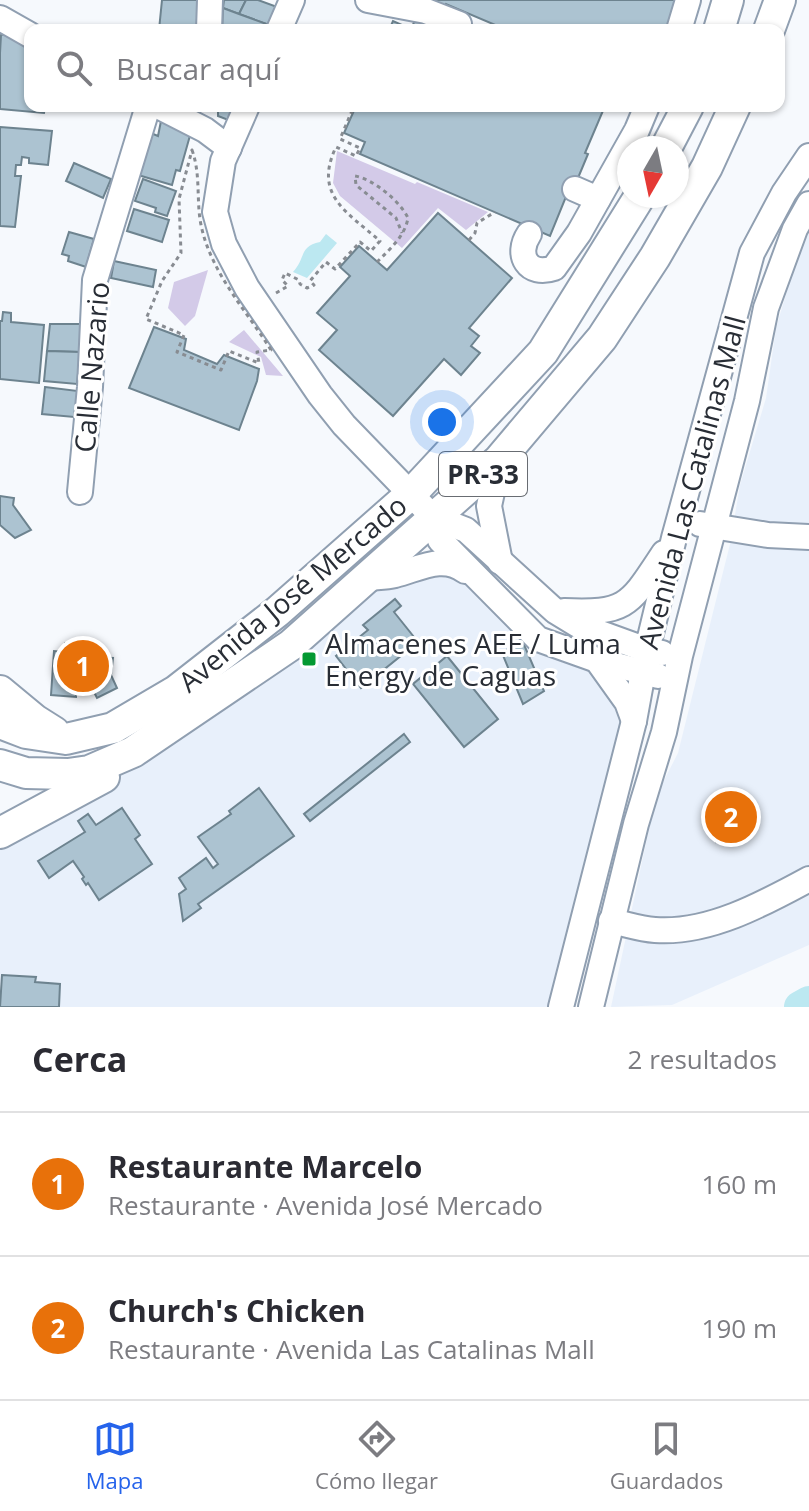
<!DOCTYPE html>
<html lang="es">
<head>
<meta charset="utf-8">
<style>
	:root { --surface:#fff; --page:#f7f7f7; --text:#2b2b33; --muted:#7c7c81; --line:#e1e1e2; --accent:#2563eb }
	body { margin:0; font-family:"Open Sans",sans-serif; background:var(--page); color:var(--text) }
	.compass { position:absolute; left:617px; top:136px; width:72px; height:72px; border-radius:50%; background:var(--surface); box-shadow:0 2px 6px #0004; rotate:189deg }
	.you { position:absolute; left:442px; top:422px; width:28px; height:28px; margin:-20px; border:6px solid #fff; border-radius:50%; background:#1a73e8; box-shadow:0 0 0 12px #1a73e833 }
	.badge { display:grid; place-items:center; width:52px; height:52px; border-radius:50%; background:var(--accent); color:#fff; font-size:26px; font-weight:700 }
	.pin { position:absolute; translate:-50% -50%; border:4px solid #fff; box-shadow:0 2px 8px #0006 }
	.list { margin:0; padding:0; list-style:none }
	h2 { display:flex; justify-content:space-between; align-items:center; height:104px; margin:0; padding:0 32px; font-size:34px }
	h2 small { font-size:26px; font-weight:400; color:var(--muted) }
	.list li { display:grid; grid-template-columns:52px 1fr auto; gap:24px; align-items:center; box-sizing:border-box; height:144px; padding:0 32px; border-top:2px solid var(--line) }
	.list b { display:block; font-size:30px; white-space:nowrap }
	.list p { margin:0; font-size:26px; white-space:nowrap; color:var(--muted) }
	.list em { font-size:26px; font-style:normal; color:var(--muted) }
	.icon { flex:none; width:44px; height:44px; fill:none; stroke:currentColor; stroke-width:2; stroke-linecap:round; stroke-linejoin:round }
	.map { position:relative; flex:none; width:809px; height:1007px; overflow:hidden }
	.search { position:absolute; background:var(--surface); box-shadow:0 2px 6px #0004; left:24px; right:24px; top:24px; height:88px; display:flex; align-items:center; gap:20px; box-sizing:border-box; padding:0 28px; border-radius:16px; color:var(--muted); font-size:30px }
	.sheet { height:392px; background:var(--surface) }
	nav { display:flex; justify-content:space-around; align-items:center; box-sizing:border-box; height:112px; border-top:2px solid var(--line); background:var(--surface); font-size:22px; color:var(--muted) }
	nav a { display:grid; justify-items:center; gap:4px }
	nav .on { color:var(--accent) }
	.map>svg:first-child { display:block }
	.built { fill:#e8f0fb }
	.green { fill:#d3cae8 }
	.water { fill:#bce8f1 }
	.lines { fill:none; stroke-linecap:round; stroke-linejoin:round }
	.river { stroke:#bce8f1; stroke-width:32 }
	.building { fill:#acc3d1; stroke:#6d838f; stroke-width:2 }
	.minor-casing { stroke:#909fb1; stroke-width:28 }
	.major-casing { stroke:#909fb1; stroke-width:34 }
	.path { stroke:#888c92; stroke-width:3; stroke-dasharray:4 4; stroke-linecap:butt }
	.minor { stroke:#fff; stroke-width:24 }
	.major { stroke:#fff; stroke-width:30 }
	.poi-dot { fill:#049932; stroke:#fff; stroke-width:3 }
	.labels { text-anchor:middle; dominant-baseline:central; stroke-width:6; stroke-linejoin:round; paint-order:stroke }
	.shield { fill:#fff; stroke:#686c72; stroke-width:2 }
	.shield-label { font-size:26px; font-weight:bold; fill:#282d35 }
	.street-label { font-size:28px; fill:#282d35; stroke:#fff }
	.poi-label { font-size:28px; fill:#282d35; stroke:#fff; text-anchor:start }
</style>
</head>
<body>
<div class="map">
<svg width="809" height="1007" viewBox="0 0 809 1007">
	<rect width="100%" height="100%" fill="#f6f9fd"/>
	<g class="built">
		<polygon points="809,230 809,945 672,1005 611,1007 656,796 678,753 730,544 740,485 766,398 776,328 800,247"/>
		<polygon points="444,566 530,643 600,672 620,722 552,1007 0,1007 0,831 89,783 160,714 295,618"/>
	</g>
	<g class="green">
		<polygon points="337,151 415,184 417,182 488,212 466,230 438,208 402,248 340,196 333,183"/>
		<polygon points="208,270 195,316 185,326 168,308 174,282"/>
		<polygon points="244,330 283,376 266,375 261,357 229,342"/>
	</g>
	<path class="water" d="M326 234 337 243 307 278 293 272C306 258 299 246 320 242Z"/>
	<g class="lines">
		<polyline class="river" points="800,1007 809,1002"/>
	</g>
	<g class="building">
		<polygon points="162,0 199,0 199,30 159,30"/>
		<polygon points="224,0 246,0 239,14 223,8"/>
		<polygon points="246,0 258,0 280,8 272,26 239,14"/>
		<polygon points="424,0 681,0 674,30 507,30 446,4 443,11"/>
		<polygon points="223,8 239,14 272,26 270,30 222,30"/>
		<polygon points="416,18 444,30 389,30 393,21 411,29"/>
		<polygon points="5,34 30,44 30,106 45,106 44,113 0,109 0,53 1,35"/>
		<polygon points="218,106 237,106 231,121 218,116"/>
		<polygon points="356,106 605,106 585,153 588,154 578,178 574,177 550,236 360,154 365,142 344,133"/>
		<polygon points="162,116 191,132 180,171 176,170 172,185 138,175 151,133 158,136"/>
		<polygon points="0,127 52,131 48,165 29,163 29,158 22,157 21,165 16,165 15,176 21,176 15,227 0,226"/>
		<polygon points="74,163 111,179 103,198 66,181"/>
		<polygon points="143,179 176,191 167,216 155,212 156,208 135,201"/>
		<polygon points="134,209 169,220 162,242 127,231"/>
		<polygon points="438,213 512,278 469,328 479,336 471,346 480,353 461,375 444,359 393,416 319,350 337,330 317,313 350,276 340,267 359,246 387,270"/>
		<polygon points="69,232 94,239 86,267 68,261 69,256 62,254"/>
		<polygon points="114,261 156,270 153,287 111,278"/>
		<polygon points="3,312 11,313 11,322 44,325 39,383 0,379 0,321 2,321"/>
		<polygon points="50,324 81,324 80,352 47,351"/>
		<polygon points="154,327 186,339 184,350 217,364 224,355 259,369 257,381 239,430 129,388"/>
		<polygon points="47,351 80,352 77,384 44,381"/>
		<polygon points="45,387 78,391 74,417 42,414"/>
		<polygon points="0,496 14,498 13,505 31,530 15,538 0,525"/>
		<polygon points="395,599 401,606 394,612 418,642 361,688 336,656 368,630 363,625"/>
		<polygon points="522,640 544,691 523,704 502,653"/>
		<polygon points="65,643 80,644 79,656 113,658 111,675 117,688 97,698 93,690 76,689 76,697 51,695 54,651 65,652"/>
		<polygon points="447,656 498,719 464,747 413,684"/>
		<polygon points="404,734 410,742 310,821 304,814"/>
		<polygon points="259,788 294,836 198,904 201,908 183,921 179,894 186,889 179,878 206,858 213,868 218,864 198,837 231,814 229,811"/>
		<polygon points="747,796 756,826 732,832 734,837 716,842 706,807"/>
		<polygon points="122,808 140,835 135,839 152,864 99,900 88,883 86,885 82,879 84,877 73,861 49,878 38,861 85,832 78,821 88,814 96,825"/>
		<polygon points="2,975 36,977 35,982 60,984 59,1007 0,1007"/>
	</g>
	<g class="lines">
		<defs>
			<g id="minor">
				<polyline points="368,0 426,11 459,24"/>
				<polyline points="0,18 30,35"/>
				<polyline points="209,30 210,0"/>
				<polyline points="279,30 292,0"/>
				<polyline points="679,30 688,0"/>
				<polyline points="158,106 205,130 229,148"/>
				<polyline points="247,106 223,161 215,212 224,244 247,288 320,395 344,425 433,517 466,530 555,611 578,625 647,650 662,653"/>
				<polyline points="575,189 598,199"/>
				<path d="M529 234C515 255 528 277 554 268L579 233 637 130 647 106"/>
				<polyline points="499,460 489,506 500,562"/>
				<polyline points="80,492 90,387 95,280 148,106"/>
				<polyline points="433,517 440,540 538,639 597,660 658,676"/>
				<polyline points="700,524 768,535 809,537"/>
				<path d="M368 578C377 577 386 577 395 575 419 569 443 554 465 571"/>
				<path d="M564 611C628 614 630 604 664 553"/>
				<polyline points="597,660 627,702 634,721"/>
				<path d="M611 921C626 924 640 929 655 930 708 934 763 904 809 879"/>
				<polyline points="561,1007 634,721 647,650 674,538 752,253 784,193 809,156"/>
				<polyline points="591,1007 636,824 664,732 680,656 747,401 766,308 795,229 809,204"/>
			</g>
			<g id="major">
				<polyline points="719,30 728,0"/>
				<polyline points="769,30 780,0"/>
				<polyline points="666,148 688,106"/>
				<polyline points="0,691 35,720 54,732"/>
				<polyline points="0,723 26,733 66,739 113,728 176,691 277,612 412,493 543,352 640,196"/>
				<polyline points="0,765 26,773 68,774 89,771 133,752 291,645 499,460 602,338 655,257 707,167 735,106"/>
				<polyline points="0,833 104,777"/>
			</g>
		</defs>
		<use href="#minor" class="minor-casing"/>
		<use href="#major" class="major-casing"/>
		<g class="path">
			<path d="M192 150C201 175 196 200 201 225 211 273 246 310 271 350L257 352 259 363 229 351 221 370 177 352 184 335 146 319 162 281 181 253 179 199Z"/>
			<polyline points="469,240 475,233 477,223 495,212"/>
			<path d="M377 262C390 249 405 236 408 218 400 201 373 179 355 176L356 185 396 218 402 233"/>
			<path d="M276 293 288 286 282 280 285 273 299 280 300 284 307 288 314 285 310 281 326 262 335 269 360 242 371 251 380 241C347 212 313 195 336 147L356 156 360 148 340 139 354 106"/>
		</g>
		<use href="#minor" class="minor"/>
		<use href="#major" class="major"/>
	</g>
	<rect class="poi-dot" x="301" y="651" width="16" height="16" rx="4"/>
	<g class="labels">
		<rect class="shield" x="439" y="452" width="88" height="44" rx="6"/>
		<g class="shield-label">
			<text x="483" y="474">PR-33</text>
		</g>
		<g class="street-label">
			<text transform="translate(91 367) rotate(-85)">Calle Nazario</text>
			<text transform="translate(691 482) rotate(-75)">Avenida Las Catalinas Mall</text>
			<text transform="translate(292 593) rotate(-40)">Avenida José Mercado</text>
		</g>
		<g class="poi-label">
			<text x="325" y="643">Almacenes AEE / Luma<tspan x="325" dy="32">Energy de Caguas</tspan></text>
		</g>
	</g>
</svg>
<svg class="compass" viewBox="-18 -18 36 36"><path d="M0-13l5 13h-10z" fill="#e53935"/><path d="M0 13l5-13h-10z" fill="#7c7c81"/></svg>
<div class="you"></div>
<div class="pin badge" style="left:83px;top:666px;background:#e8710a">1</div>
<div class="pin badge" style="left:731px;top:817px;background:#e8710a">2</div>
<div class="search"><svg class="icon" aria-label="search" viewBox="0 0 24 24"><circle cx="10" cy="10" r="6"/><path d="M15 15l6 6"/></svg>Buscar aquí</div>
</div>
<section class="sheet">
<h2>Cerca<small>2 resultados</small></h2>
<ul class="list">
<li><span class="badge" style="background:#e8710a">1</span><div><b>Restaurante Marcelo</b><p>Restaurante · Avenida José Mercado</p></div><em>160 m</em></li>
<li><span class="badge" style="background:#e8710a">2</span><div><b>Church's Chicken</b><p>Restaurante · Avenida Las Catalinas Mall</p></div><em>190 m</em></li>
</ul>
</section>
<nav>
<a class="on"><svg class="icon" aria-label="map" viewBox="0 0 24 24"><path d="M3 6l6-2 6 2 6-2v14l-6 2-6-2-6 2zM9 4v14M15 6v14"/></svg>Mapa</a>
<a><svg class="icon" aria-label="directions" viewBox="0 0 24 24"><path d="M12 3l9 9-9 9-9-9zM9 14v-3h6M13 9l2 2-2 2"/></svg>Cómo llegar</a>
<a><svg class="icon" aria-label="saved" viewBox="0 0 24 24"><path d="M7 4h10v16l-5-4-5 4z"/></svg>Guardados</a>
</nav>
</body>
</html>
